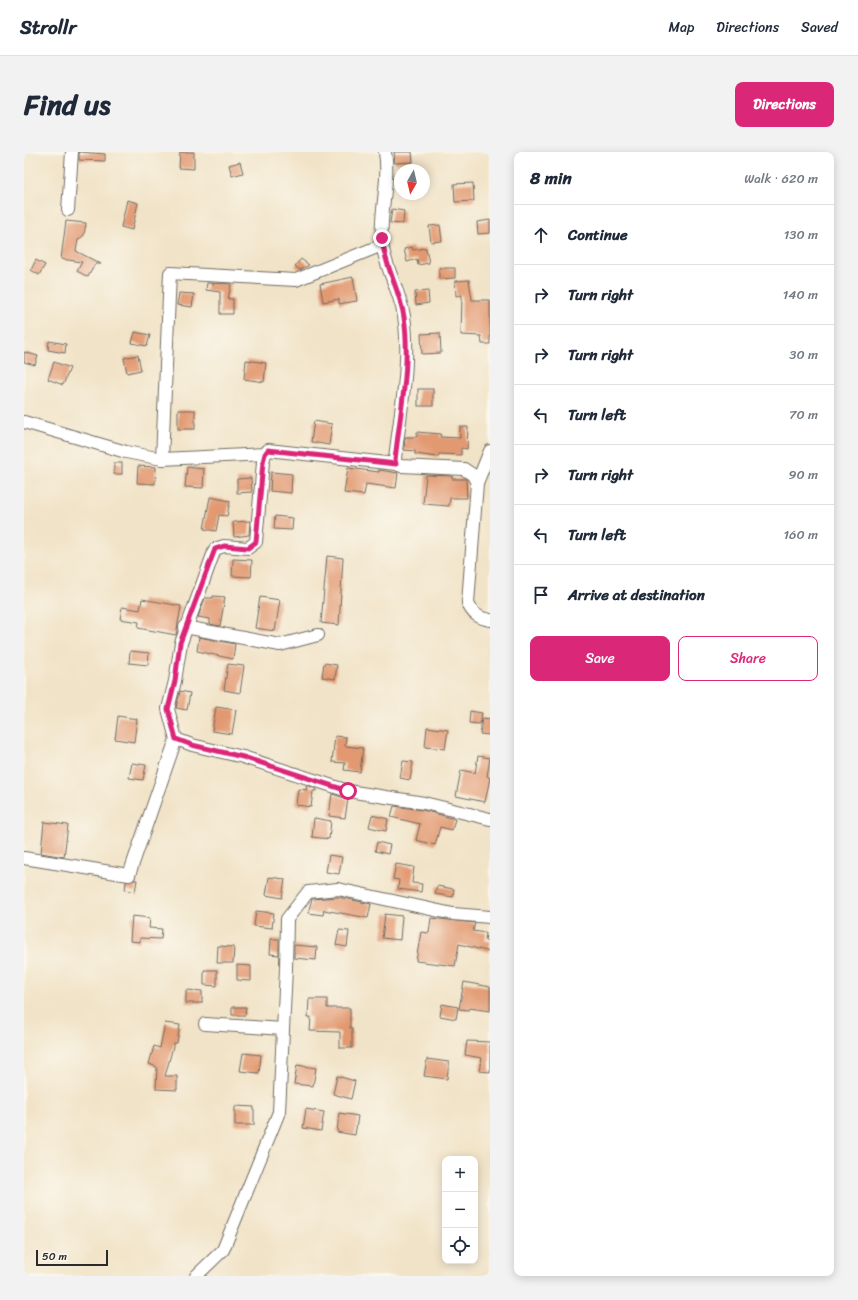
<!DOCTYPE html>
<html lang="en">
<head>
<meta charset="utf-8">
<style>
	:root { --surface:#fff; --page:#f2f2f3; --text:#1f2937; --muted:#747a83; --line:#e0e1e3; --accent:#db2777 }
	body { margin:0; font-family:Sriracha,sans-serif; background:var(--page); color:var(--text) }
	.controls { position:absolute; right:12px; bottom:12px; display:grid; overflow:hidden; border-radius:8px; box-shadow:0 2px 10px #0003 }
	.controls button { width:36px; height:36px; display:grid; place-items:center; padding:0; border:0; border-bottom:1px solid var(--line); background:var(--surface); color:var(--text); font:20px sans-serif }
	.compass { position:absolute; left:370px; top:12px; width:36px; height:36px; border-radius:50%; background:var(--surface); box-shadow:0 2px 10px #0003; rotate:188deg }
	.scale { position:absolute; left:12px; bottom:10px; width:72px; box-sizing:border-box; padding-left:4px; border:2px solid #2b2b2b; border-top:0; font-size:11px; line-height:14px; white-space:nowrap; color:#2b2b2b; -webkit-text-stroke:3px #fbf7ec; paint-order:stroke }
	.stop { position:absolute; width:12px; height:12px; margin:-9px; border:3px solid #db2777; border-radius:50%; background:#fff }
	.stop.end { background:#db2777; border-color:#fff; box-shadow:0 1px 4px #0008 }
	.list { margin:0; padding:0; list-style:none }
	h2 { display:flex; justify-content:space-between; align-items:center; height:52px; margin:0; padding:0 16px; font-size:17px }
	h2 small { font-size:13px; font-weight:400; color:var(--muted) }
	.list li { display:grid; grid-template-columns:26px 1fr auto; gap:12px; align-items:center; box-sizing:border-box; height:60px; padding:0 16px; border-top:1px solid var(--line) }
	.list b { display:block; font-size:15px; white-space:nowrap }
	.list em { font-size:13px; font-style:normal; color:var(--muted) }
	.actions { display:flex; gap:8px; padding:12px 16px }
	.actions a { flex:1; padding:9px 0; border:1px solid var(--accent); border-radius:8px; text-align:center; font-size:14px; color:var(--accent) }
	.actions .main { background:var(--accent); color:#fff }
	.icon { flex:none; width:22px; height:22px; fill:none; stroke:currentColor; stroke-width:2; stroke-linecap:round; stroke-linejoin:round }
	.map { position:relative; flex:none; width:466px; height:1124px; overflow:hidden; border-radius:8px }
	header { display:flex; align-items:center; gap:24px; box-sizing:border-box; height:56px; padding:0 20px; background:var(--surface); border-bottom:1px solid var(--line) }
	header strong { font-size:19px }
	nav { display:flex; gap:22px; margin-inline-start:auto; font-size:14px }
	.intro { display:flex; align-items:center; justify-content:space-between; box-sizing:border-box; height:96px; padding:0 24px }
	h1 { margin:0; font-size:28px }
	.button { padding:10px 18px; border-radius:8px; background:var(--accent); color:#fff; font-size:14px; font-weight:700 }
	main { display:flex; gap:24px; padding:0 24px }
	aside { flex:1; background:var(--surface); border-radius:8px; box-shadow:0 2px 10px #0003 }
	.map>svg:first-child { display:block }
	.building { fill:#e29870 }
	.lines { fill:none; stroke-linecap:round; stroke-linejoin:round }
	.minor-casing { stroke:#706b62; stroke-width:14 }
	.minor { stroke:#fff; stroke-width:12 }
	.route { stroke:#db2777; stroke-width:5 }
</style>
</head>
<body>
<header>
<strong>Strollr</strong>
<nav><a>Map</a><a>Directions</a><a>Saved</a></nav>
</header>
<div class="intro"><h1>Find us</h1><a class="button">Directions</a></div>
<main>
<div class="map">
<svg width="466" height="1124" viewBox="0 0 466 1124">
	<rect width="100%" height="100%" fill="#fbf7ec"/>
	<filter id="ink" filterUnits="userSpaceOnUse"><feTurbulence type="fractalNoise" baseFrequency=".025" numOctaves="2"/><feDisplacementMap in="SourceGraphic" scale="8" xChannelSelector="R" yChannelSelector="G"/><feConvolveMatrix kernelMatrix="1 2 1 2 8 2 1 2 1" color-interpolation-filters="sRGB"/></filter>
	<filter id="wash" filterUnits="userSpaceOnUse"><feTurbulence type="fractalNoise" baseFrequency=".012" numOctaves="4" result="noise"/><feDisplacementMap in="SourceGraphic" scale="16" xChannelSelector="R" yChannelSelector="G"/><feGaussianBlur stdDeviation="0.9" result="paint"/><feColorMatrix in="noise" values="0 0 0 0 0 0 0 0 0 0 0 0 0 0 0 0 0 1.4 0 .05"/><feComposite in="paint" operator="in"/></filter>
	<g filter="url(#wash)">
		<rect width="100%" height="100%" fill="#f1e3c7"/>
		<g id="blocks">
			<g class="building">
				<polygon points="55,0 81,2 81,9 55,8"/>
				<polygon points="156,0 170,0 170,17 155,16"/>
				<polygon points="370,0 388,0 389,10 371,11"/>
				<polygon points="216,10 219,21 208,24 205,13"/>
				<polygon points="449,31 450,49 431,50 430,32"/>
				<polygon points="103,48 114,51 108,78 97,75"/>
				<polygon points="368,57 380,59 379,72 366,71"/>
				<polygon points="466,68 466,81 454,82 453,70"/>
				<polygon points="42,69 62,71 60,83 54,88 52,99 77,112 71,112 64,125 53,119 58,110 37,107"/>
				<polygon points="416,73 418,89 407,90 405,74"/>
				<polygon points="388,95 389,98 402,96 405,111 394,113 393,107 383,110 380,97"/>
				<polygon points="277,107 285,113 276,118 271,114"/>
				<polygon points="12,108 21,113 15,123 7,118"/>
				<polygon points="415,116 431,116 431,126 415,127"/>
				<polygon points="329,125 333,149 315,152 315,147 299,150 296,132"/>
				<polygon points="445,128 448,148 466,148 466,192 458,192 457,184 437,183 438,143 432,144 431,129"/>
				<polygon points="183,131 207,132 204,147 209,147 209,162 196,162 196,140 182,138"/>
				<polygon points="404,139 405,151 392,153 391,140"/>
				<polygon points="155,141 170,142 168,155 153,153"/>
				<polygon points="111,180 126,183 123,194 108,191"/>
				<polygon points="416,181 417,201 398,202 397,182"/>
				<polygon points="25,189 42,192 41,201 24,198"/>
				<polygon points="0,200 14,204 11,213 0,210"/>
				<polygon points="114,203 117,218 103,221 100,206"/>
				<polygon points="222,208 242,211 240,230 220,227"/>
				<polygon points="30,210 46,216 39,233 24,227"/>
				<rect x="394" y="237" width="15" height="17"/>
				<rect x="154" y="258" width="17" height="19"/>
				<polygon points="290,269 308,272 305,293 287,290"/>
				<polygon points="436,275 444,275 443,297 437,296 437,303 415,302 414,305 391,302 391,299 380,298 381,285 393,285 393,280 417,282 416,285 436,286"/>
				<rect x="90" y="311" width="8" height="11"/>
				<polygon points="114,314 132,315 131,332 113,331"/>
				<polygon points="163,315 180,317 179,336 161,335"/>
				<polygon points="324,316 355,320 355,318 374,321 372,336 342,332 340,343 320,341"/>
				<polygon points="247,320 268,322 267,341 246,339"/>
				<polygon points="402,323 428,324 428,327 442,327 443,346 426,346 425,354 399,352"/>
				<polygon points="227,326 228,340 213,341 213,327"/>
				<polygon points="186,345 206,349 203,364 195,363 192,379 180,377"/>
				<polygon points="251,364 269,366 268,378 250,377"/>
				<polygon points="226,369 225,383 210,385 209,370"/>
				<polygon points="303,404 319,406 315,473 297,471"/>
				<polygon points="209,407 228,408 227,425 208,424"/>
				<polygon points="189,444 201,445 196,474 186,472 186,467 174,465 181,446 189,446"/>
				<polygon points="236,445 256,448 251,479 231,476"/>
				<polygon points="118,447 157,454 152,483 114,476 115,470 96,467 98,455 116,458"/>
				<polygon points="175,485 211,492 209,507 173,499"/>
				<polygon points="106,499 125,501 124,513 105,511"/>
				<polygon points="300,511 313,513 311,527 298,525"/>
				<polygon points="204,512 220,514 216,541 200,538"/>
				<polygon points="156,539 166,541 163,558 152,556"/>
				<polygon points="192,555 212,558 208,582 188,579"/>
				<polygon points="446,559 458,561 456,572 445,571"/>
				<polygon points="94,564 113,567 110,590 91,587"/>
				<polygon points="458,566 466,567 466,583 456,582"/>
				<polygon points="403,575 424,578 421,597 401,595"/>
				<polygon points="311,584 322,585 321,594 339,596 336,620 320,618 321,611 308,610"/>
				<polygon points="454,604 466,606 463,624 466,626 461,650 432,644 437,618 451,621"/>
				<polygon points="379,609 389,610 386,628 376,626"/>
				<polygon points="108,611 122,613 119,628 105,626"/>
				<polygon points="283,633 292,637 292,639 289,639 287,655 272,653 274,637 282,638"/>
				<polygon points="308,642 324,647 321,666 305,664"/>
				<polygon points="370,654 399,658 431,667 428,678 416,675 411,693 392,688 396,672 367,665"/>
				<polygon points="348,663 364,667 362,679 345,675"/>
				<polygon points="290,666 307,669 305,687 288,685"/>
				<polygon points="20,670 44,673 40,705 17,701"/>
				<polygon points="353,690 366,693 364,702 351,699"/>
				<polygon points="305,703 318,705 315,722 302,720"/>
				<polygon points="372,712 390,715 388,731 398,732 397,740 374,737 375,728 369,727"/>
				<polygon points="245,725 261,727 258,746 242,743"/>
				<polygon points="110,728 113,728 111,740 101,738 102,730"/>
				<polygon points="413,734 430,737 429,745 411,742"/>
				<polygon points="314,745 347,752 344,766 300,758 299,763 284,761 288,747"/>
				<polygon points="232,759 250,761 248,776 230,774"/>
				<polygon points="361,762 378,764 376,788 358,786"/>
				<polygon points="108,764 126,766 125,776 138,777 137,787 116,786 116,790 106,789"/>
				<polygon points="407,766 451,771 449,779 462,781 461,789 466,789 466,800 435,792 431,814 392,809 397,780 405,781"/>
				<polygon points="315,778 325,779 323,795 312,793"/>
				<polygon points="247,787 255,787 255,803 246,802"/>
				<polygon points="270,793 293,795 292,808 270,806"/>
				<polygon points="194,794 210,795 209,811 193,811"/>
				<polygon points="213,813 227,814 227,829 213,828"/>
				<polygon points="180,818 193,818 193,834 180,833"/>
				<polygon points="440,830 466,835 466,859 445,856 445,858 435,857"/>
				<polygon points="162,838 178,839 178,851 162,851"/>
				<polygon points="285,847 303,847 303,856 326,856 326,876 328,876 328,896 316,896 316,880 286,879 287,865 284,865"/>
				<polygon points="418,852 434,855 432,867 416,864"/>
				<polygon points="208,855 222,855 221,863 208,863"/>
				<polygon points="141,871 156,873 153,891 150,891 141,924 153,924 153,938 132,937 133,915 125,912 130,894 136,896"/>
				<polygon points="443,889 466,890 466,920 455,919 458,906 441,903"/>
				<polygon points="219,901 237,903 235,921 216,919"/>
				<polygon points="403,907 425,910 423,927 400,924"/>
				<polygon points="273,913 292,916 289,934 270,932"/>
				<polygon points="313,924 331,929 327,947 309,942"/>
				<polygon points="211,954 230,955 230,973 211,973"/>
				<polygon points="282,957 300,960 297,979 279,976"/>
				<polygon points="315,961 334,964 331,983 313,980"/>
			</g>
		</g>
	</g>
	<g filter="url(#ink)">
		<use href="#blocks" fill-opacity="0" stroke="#706b62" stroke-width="1"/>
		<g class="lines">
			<defs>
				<g id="minor">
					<path d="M361 0C366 30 355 61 358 91 361 116 376 139 380 164 387 211 376 261 371 307L372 312 377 314 440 317 449 323 453 331 444 451C448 462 455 466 466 468"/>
					<polyline points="44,58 48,0"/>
					<polyline points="0,270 102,300 138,307 241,302"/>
					<polyline points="138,307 146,121 272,128 358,93"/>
					<polyline points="372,312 244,298 241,302 239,310 232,390 224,396 200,394 191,397 157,491 151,529 144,557 152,587 168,593 219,605 324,639 400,651 466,667"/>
					<polyline points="453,331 466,299"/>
					<polyline points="161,475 256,493 294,483"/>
					<polyline points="0,706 105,723 152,587"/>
					<polyline points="181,872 259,877"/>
					<polyline points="172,1124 199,1098 255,960 262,817 263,767 284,740 314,737 429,762 466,765"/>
				</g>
			</defs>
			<use href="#minor" class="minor-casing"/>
			<use href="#minor" class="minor"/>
		</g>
	</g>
	<g class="lines" filter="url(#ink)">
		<path class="route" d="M324 639 219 605 168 593 152 587 144 557 151 529 156 491 191 397 200 394 224 396 232 390 239 310 241 302 244 298 372 312 371 308C376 261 387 211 380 165 376 138 360 113 358 86"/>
	</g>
</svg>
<div class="controls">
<button>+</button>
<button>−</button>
<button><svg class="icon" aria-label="locate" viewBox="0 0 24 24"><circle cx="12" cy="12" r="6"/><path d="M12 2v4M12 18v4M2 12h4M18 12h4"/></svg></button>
</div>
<svg class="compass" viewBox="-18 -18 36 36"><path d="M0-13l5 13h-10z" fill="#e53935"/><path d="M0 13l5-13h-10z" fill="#747a83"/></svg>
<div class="scale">50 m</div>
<div class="stop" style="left:324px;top:639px"></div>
<div class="stop end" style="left:358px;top:86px"></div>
</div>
<aside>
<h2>8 min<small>Walk · 620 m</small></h2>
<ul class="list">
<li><svg class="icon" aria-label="ahead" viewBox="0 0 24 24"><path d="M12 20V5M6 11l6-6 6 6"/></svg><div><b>Continue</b></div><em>130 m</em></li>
<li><svg class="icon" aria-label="right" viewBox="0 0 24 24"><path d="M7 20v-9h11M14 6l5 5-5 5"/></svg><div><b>Turn right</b></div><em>140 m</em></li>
<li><svg class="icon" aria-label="right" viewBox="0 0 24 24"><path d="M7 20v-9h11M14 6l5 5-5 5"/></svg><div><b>Turn right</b></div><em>30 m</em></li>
<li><svg class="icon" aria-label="left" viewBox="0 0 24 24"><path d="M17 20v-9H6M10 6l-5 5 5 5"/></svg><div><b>Turn left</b></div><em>70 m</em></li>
<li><svg class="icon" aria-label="right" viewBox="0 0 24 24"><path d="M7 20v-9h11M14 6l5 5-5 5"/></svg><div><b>Turn right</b></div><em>90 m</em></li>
<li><svg class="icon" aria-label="left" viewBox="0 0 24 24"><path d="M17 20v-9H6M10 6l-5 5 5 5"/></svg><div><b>Turn left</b></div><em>160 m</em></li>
<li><svg class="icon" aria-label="arrive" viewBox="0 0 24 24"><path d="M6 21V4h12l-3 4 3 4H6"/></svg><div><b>Arrive at destination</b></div></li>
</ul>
<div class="actions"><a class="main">Save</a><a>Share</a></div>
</aside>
</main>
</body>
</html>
